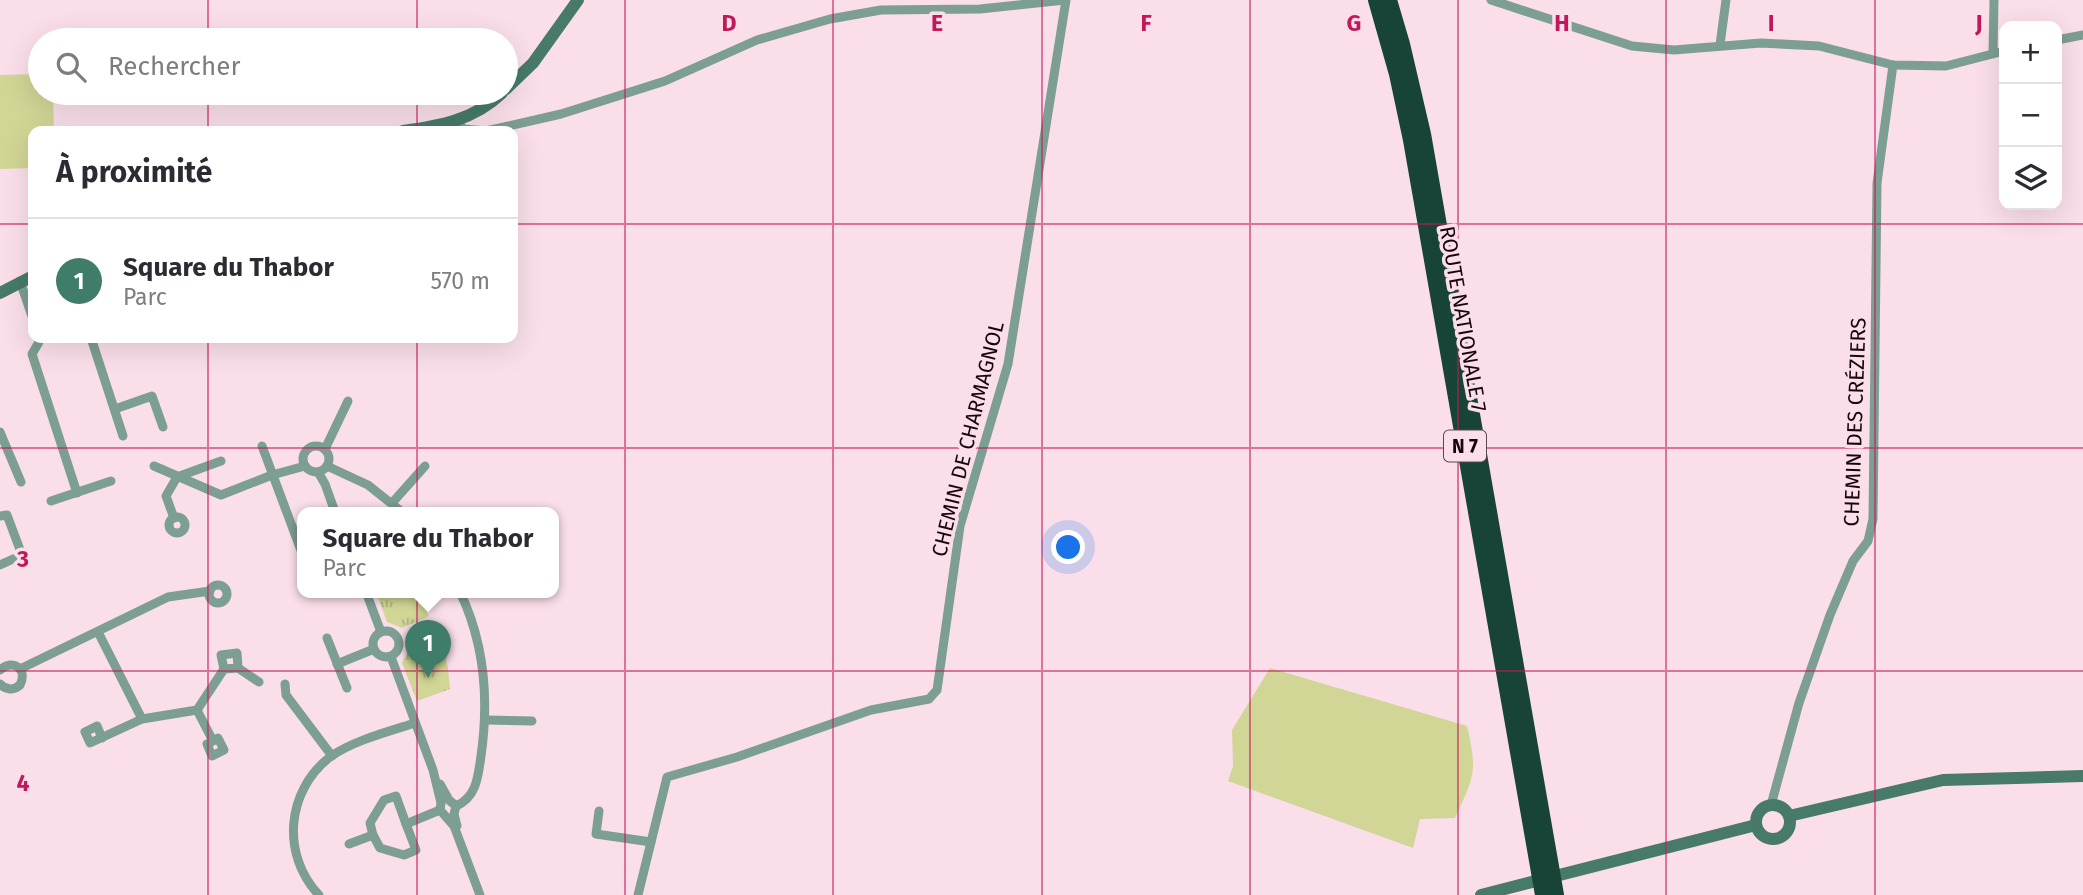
<!DOCTYPE html>
<html lang="fr">
<head>
<meta charset="utf-8">
<style>
	:root { --surface:#fff; --page:#f2f2f3; --text:#2b2b33; --muted:#7c7c81; --line:#e1e1e2; --accent:#3f7d6a }
	body { margin:0; font-family:"Fira Sans",sans-serif; background:var(--page); color:var(--text) }
	.controls { position:absolute; right:21px; top:21px; display:grid; overflow:hidden; border-radius:14px; box-shadow:0 7px 28px #0002 }
	.controls button { width:63px; height:63px; display:grid; place-items:center; padding:0; border:0; border-bottom:2px solid var(--line); background:var(--surface); color:var(--text); font:35px sans-serif }
	.you { position:absolute; left:1069px; top:548px; width:24px; height:24px; margin:-18px; border:5px solid #fff; border-radius:50%; background:#1a73e8; box-shadow:0 0 0 10px #1a73e833 }
	.badge { display:grid; place-items:center; width:46px; height:46px; border-radius:50%; background:var(--accent); color:#fff; font-size:23px; font-weight:700 }
	.pin { position:absolute; translate:-50% -58px; filter:drop-shadow(0 2px 4px #0008) }
	.pin::after { content:''; position:absolute; top:37px; width:24px; height:21px; background:inherit; clip-path:polygon(0 0,100% 0,50% 100%) }
	.popup { position:absolute; left:297px; top:507px; width:262px; height:91px; box-sizing:border-box; display:grid; place-content:center; border-radius:14px; background:var(--surface); filter:drop-shadow(0 2px 5px #0005); font-size:23px; white-space:nowrap; color:var(--muted) }
	.popup b { font-size:26px; color:var(--text) }
	.popup::after { content:''; position:absolute; left:50%; top:100%; margin-left:-14px; border:14px solid transparent; border-top-color:var(--surface) }
	.list { margin:0; padding:0; list-style:none }
	h2 { display:flex; justify-content:space-between; align-items:center; height:91px; margin:0; padding:0 28px; font-size:30px }
	h2 small { font-size:23px; font-weight:400; color:var(--muted) }
	.list li { display:grid; grid-template-columns:46px 1fr auto; gap:21px; align-items:center; box-sizing:border-box; height:126px; padding:0 28px; border-top:2px solid var(--line) }
	.list b { display:block; font-size:26px; white-space:nowrap }
	.list p { margin:0; font-size:23px; white-space:nowrap; color:var(--muted) }
	.list em { font-size:23px; font-style:normal; color:var(--muted) }
	.icon { flex:none; width:38px; height:38px; fill:none; stroke:currentColor; stroke-width:2; stroke-linecap:round; stroke-linejoin:round }
	.map { position:relative; flex:none; width:2083px; height:895px; overflow:hidden }
	.search { position:absolute; background:var(--surface); box-shadow:0 7px 28px #0002; left:28px; top:28px; width:490px; height:77px; display:flex; align-items:center; gap:18px; box-sizing:border-box; padding:0 24px; border-radius:38px; color:var(--muted); font-size:26px }
	.panel { position:absolute; background:var(--surface); box-shadow:0 7px 28px #0002; left:28px; top:126px; width:490px; height:217px; border-radius:14px }
	.map>svg:first-child { display:block }
	.green { fill:#d1d595 }
	.park { fill:url(#park-tufts) }
	.lines { fill:none; stroke-linecap:round; stroke-linejoin:round }
	.street { stroke:#7d9e92; stroke-width:9 }
	.secondary { stroke:#477a69; stroke-width:12 }
	.highway { stroke:#184438; stroke-width:16 }
	.grid { fill:none; stroke:#c2185b; stroke-width:2; stroke-opacity:0.55 }
	.labels { text-anchor:middle; dominant-baseline:central; stroke-width:7; stroke-linejoin:round; paint-order:stroke }
	.shield { fill:#fadfea; stroke:#5c464f; stroke-width:2 }
	.shield-label { font-size:19px; font-weight:bold; fill:#18040d }
	.street-label { font-size:21px; fill:#18040d; stroke:#fadfea }
	.grid-label { font-size:23px; text-anchor:middle; font-weight:bold; fill:#c2185b; stroke:#fadfea; stroke-width:7; stroke-linejoin:round; paint-order:stroke }
</style>
</head>
<body>
<div class="map">
<svg width="2083" height="895" viewBox="0 0 2083 895">
	<defs>
		<pattern id="park-tufts" width="24" height="20" patternUnits="userSpaceOnUse" patternTransform="scale(1.75)"><rect width="24" height="20" fill="#d1d595"/><path d="M3 7l-1-3M5 7V3M7 7l1-3M15 17l-1-3M17 17v-4M19 17l1-3" fill="none" stroke="#b3b57f"/></pattern>
	</defs>
	<rect width="100%" height="100%" fill="#fadfea"/>
	<g class="green">
		<polygon points="40,74 40,93 53,93 54,131 33,131 33,168 0,169 0,75"/>
		<path d="M1270 668 1467 726C1478 772 1474 777 1455 818L1420 819 1413 848 1228 781 1233 766 1232 730Z"/>
	</g>
	<g class="park">
		<polygon points="376,592 418,592 429,616 402,628 387,622"/>
		<polygon points="440,637 448,668 450,689 417,701 402,663 411,646"/>
	</g>
	<g class="lines">
		<g class="street">
			<polyline points="1491,0 1632,46 1674,50 1761,43 1819,46 1893,65 1946,66 2004,51"/>
			<polyline points="2057,40 2083,35"/>
			<polyline points="1720,45 1726,0"/>
			<polyline points="1993,53 1994,0"/>
			<polyline points="456,122 464,129 486,131 561,114 665,81 757,40 830,19 881,10 980,9 1065,0"/>
			<polyline points="20,281 33,319"/>
			<polyline points="38,338 39,342 32,354 77,493"/>
			<polyline points="91,338 123,436"/>
			<polyline points="115,409 152,396 163,427"/>
			<polyline points="0,432 21,482"/>
			<circle cx="316" cy="459" r="13"/>
			<polyline points="262,446 302,553"/>
			<polyline points="325,449 348,401"/>
			<polyline points="154,466 221,495 272,475 305,466"/>
			<polyline points="327,466 368,485 402,512"/>
			<polyline points="318,472 325,484 335,512"/>
			<polyline points="51,501 111,481"/>
			<polyline points="392,503 425,466"/>
			<polyline points="0,516 7,515 22,555 0,565"/>
			<circle cx="177" cy="525" r="8"/>
			<polyline points="174,518 166,496 177,477 221,461"/>
			<circle cx="218" cy="594" r="9"/>
			<polyline points="366,592 381,632"/>
			<circle cx="386" cy="644" r="13"/>
			<polyline points="98,632 142,719"/>
			<polyline points="327,638 347,688"/>
			<polyline points="391,657 433,770 441,803 440,810 454,826 480,895"/>
			<polyline points="337,664 374,649"/>
			<polyline points="238,668 259,682"/>
			<polyline points="20,669 168,597 210,591"/>
			<path d="M0 670C13 658 28 669 20 685 13 691 6 690 0 684"/>
			<polyline points="285,684 286,695 332,756"/>
			<polyline points="197,710 213,741 218,738 224,750 212,756 207,744 213,741"/>
			<polyline points="486,720 532,721"/>
			<polyline points="102,738 97,726 85,732 90,743 142,719 197,710 224,669 221,655 237,653 238,668 224,669"/>
			<polyline points="440,784 449,800 456,806 454,814 457,826"/>
			<polyline points="1771,805 1799,703 1830,615 1853,561 1868,541 1873,519 1877,183 1893,65"/>
			<path d="M456 806C477 797 478 776 481 756 489 700 485 644 460 592"/>
			<polyline points="599,811 596,834 651,842"/>
			<polyline points="373,835 370,823 384,800 396,796 406,824 440,810"/>
			<polyline points="349,844 373,835 380,848 404,855 416,850 406,824"/>
			<path d="M319 895C281 855 286 791 330 757 352 741 390 731 415 723"/>
			<polyline points="638,895 667,777 737,757 871,710 929,699 937,690 960,526 1008,364 1066,0"/>
		</g>
		<g class="secondary">
			<polyline points="506,89 533,63 578,0"/>
			<path d="M403 131C440 126 474 120 502 93"/>
			<polyline points="0,293 33,276"/>
			<circle cx="1773" cy="822" r="17"/>
			<polyline points="1789,816 1943,780 2083,776"/>
			<polyline points="1481,895 1756,825"/>
		</g>
		<g class="highway">
			<polyline points="1376,0 1397,74 1411,140 1543,895"/>
			<polyline points="1389,0 1402,44 1423,134 1556,895"/>
		</g>
	</g>
	<path class="grid" d="M208 0V40M417 0V40M625 0V895M833 0V895M1042 0V895M1250 0V895M1458 0V895M1666 0V895M1875 0V895M208 93V131M417 93V131M0 224H33M513 224H2083M208 338V895M417 338V895M0 448H2083M0 671H2083"/>
	<g class="labels">
		<rect class="shield" x="1444" y="430.5" width="42" height="31" rx="5"/>
		<g class="shield-label">
			<text x="1465" y="446">N 7</text>
		</g>
		<g class="street-label">
			<text transform="translate(1463 319) rotate(80)">ROUTE NATIONALE 7</text>
			<text transform="translate(1855 422) rotate(-88)">CHEMIN DES CRÉZIERS</text>
			<text transform="translate(968 439) rotate(-76)">CHEMIN DE CHARMAGNOL</text>
		</g>
	</g>
	<g class="grid-label">
		<text x="729" y="31">D</text>
		<text x="937" y="31">E</text>
		<text x="1146" y="31">F</text>
		<text x="1354" y="31">G</text>
		<text x="1562" y="31">H</text>
		<text x="1771" y="31">I</text>
		<text x="1979" y="31">J</text>
		<text x="23" y="567">3</text>
		<text x="23" y="791">4</text>
	</g>
</svg>
<div class="controls">
<button>+</button>
<button>−</button>
<button><svg class="icon" aria-label="layers" viewBox="0 0 24 24"><path d="M12 4l9 5-9 5-9-5zM3 14l9 5 9-5"/></svg></button>
</div>
<div class="you"></div>
<div class="pin badge" style="left:428px;top:678px">1</div>
<div class="popup"><b>Square du Thabor</b>Parc</div>
<div class="search"><svg class="icon" aria-label="search" viewBox="0 0 24 24"><circle cx="10" cy="10" r="6"/><path d="M15 15l6 6"/></svg>Rechercher</div>
<section class="panel">
<h2>À proximité<small></small></h2>
<ul class="list">
<li><span class="badge">1</span><div><b>Square du Thabor</b><p>Parc</p></div><em>570 m</em></li>
</ul>
</section>
</div>
</body>
</html>
